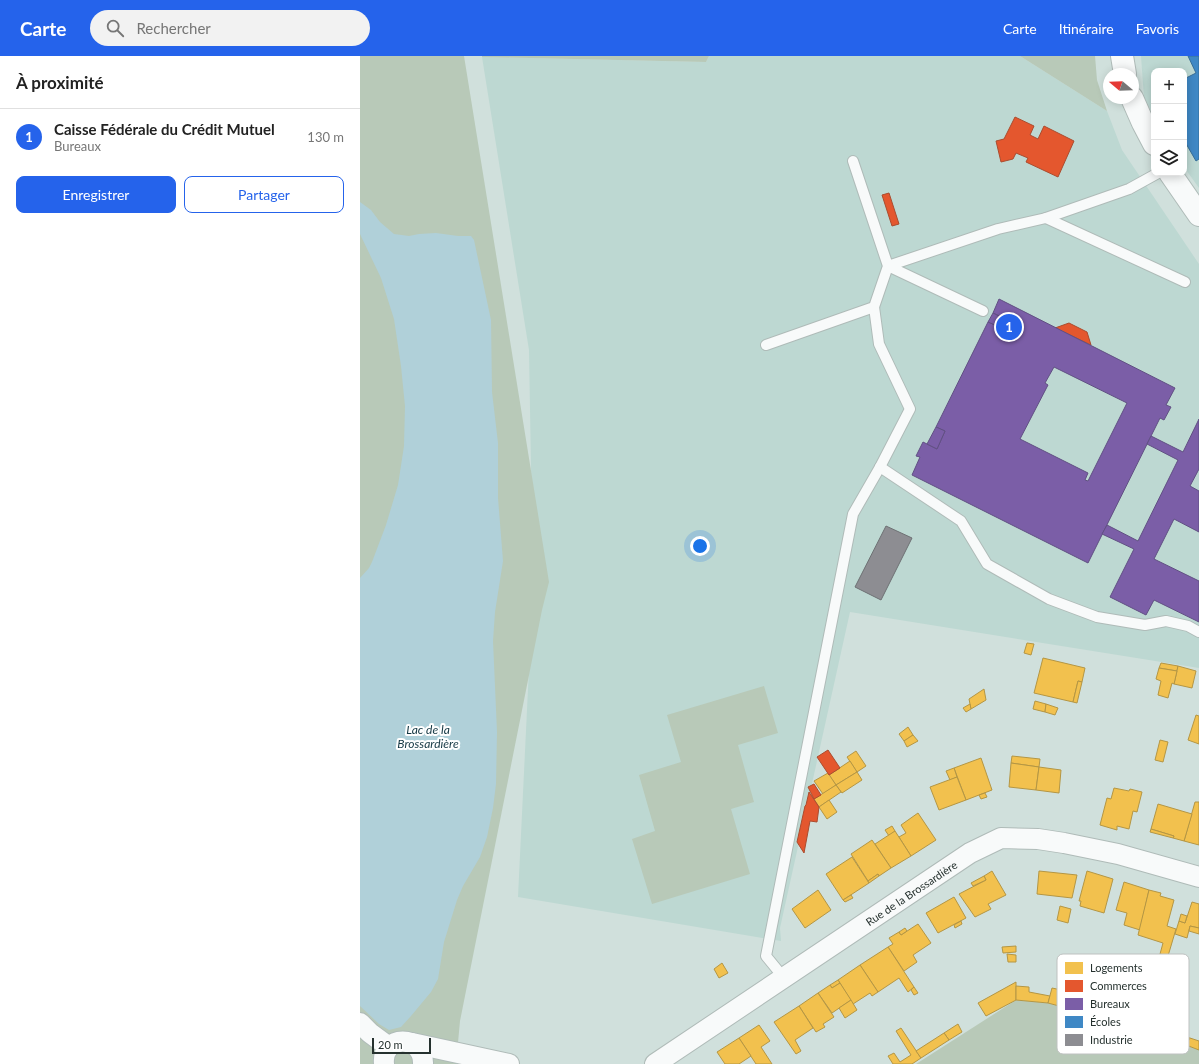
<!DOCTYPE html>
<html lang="fr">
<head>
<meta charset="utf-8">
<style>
	:root { --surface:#fff; --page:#f2f2f2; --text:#222; --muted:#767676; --line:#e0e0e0; --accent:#2563eb }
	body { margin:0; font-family:Lato,sans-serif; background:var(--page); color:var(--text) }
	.controls { position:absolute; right:12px; top:12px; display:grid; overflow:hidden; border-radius:8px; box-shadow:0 2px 10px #0003 }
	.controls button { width:36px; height:36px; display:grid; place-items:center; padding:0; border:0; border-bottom:1px solid var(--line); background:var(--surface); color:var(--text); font:20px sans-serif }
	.compass { position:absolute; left:743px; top:12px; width:36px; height:36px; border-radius:50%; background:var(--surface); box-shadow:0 2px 10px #0003; rotate:289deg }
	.scale { position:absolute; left:12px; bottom:10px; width:59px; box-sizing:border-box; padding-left:4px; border:2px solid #25312e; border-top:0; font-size:11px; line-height:14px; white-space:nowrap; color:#25312e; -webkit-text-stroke:3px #fff; paint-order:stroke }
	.you { position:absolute; left:340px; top:490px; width:14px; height:14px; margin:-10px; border:3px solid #fff; border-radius:50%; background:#1a73e8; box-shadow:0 0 0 6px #1a73e833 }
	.badge { display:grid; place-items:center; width:26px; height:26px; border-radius:50%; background:var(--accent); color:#fff; font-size:13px; font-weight:700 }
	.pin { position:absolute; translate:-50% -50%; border:2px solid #fff; box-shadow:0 1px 4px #0006 }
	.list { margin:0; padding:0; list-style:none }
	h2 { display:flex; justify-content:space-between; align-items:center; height:52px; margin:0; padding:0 16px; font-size:17px }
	h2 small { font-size:13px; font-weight:400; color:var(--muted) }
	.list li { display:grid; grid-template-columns:26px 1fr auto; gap:12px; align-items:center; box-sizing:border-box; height:56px; padding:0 16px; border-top:1px solid var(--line) }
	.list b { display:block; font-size:15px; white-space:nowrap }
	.list p { margin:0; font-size:13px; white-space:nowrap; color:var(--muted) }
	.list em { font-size:13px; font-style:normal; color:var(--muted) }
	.actions { display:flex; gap:8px; padding:12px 16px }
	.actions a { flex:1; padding:9px 0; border:1px solid var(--accent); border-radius:8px; text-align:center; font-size:14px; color:var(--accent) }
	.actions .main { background:var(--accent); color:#fff }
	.icon { flex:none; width:22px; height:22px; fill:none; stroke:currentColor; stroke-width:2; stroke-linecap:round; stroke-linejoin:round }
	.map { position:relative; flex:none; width:839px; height:1008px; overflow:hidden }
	header { display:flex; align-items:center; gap:24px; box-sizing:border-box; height:56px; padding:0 20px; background:var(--accent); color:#fff }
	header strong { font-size:19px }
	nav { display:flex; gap:22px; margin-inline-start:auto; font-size:14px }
	.search { width:280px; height:36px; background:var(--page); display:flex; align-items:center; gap:10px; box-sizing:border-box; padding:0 14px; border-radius:22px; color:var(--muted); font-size:15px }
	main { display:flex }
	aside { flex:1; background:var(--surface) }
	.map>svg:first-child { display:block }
	.built { fill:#bdd8d2 }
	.green { fill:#b8c9b8 }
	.water { fill:#b0d0d9 }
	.homes { fill:#f2c14e; stroke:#b49644 }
	.shops { fill:#e4572e; stroke:#ab4c2e }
	.offices { fill:#7b5ea7; stroke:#615083; fill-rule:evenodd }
	.schools { fill:#3f88c5; stroke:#376e98 }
	.industry { fill:#8d8d92; stroke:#6e7174 }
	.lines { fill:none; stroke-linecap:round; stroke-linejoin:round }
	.lane-casing { stroke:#afbbb8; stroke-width:12 }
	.street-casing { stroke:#afbbb8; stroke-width:22 }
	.secondary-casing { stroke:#afbbb8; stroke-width:24 }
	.lane { stroke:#f8fafa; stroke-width:10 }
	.street { stroke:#f8fafa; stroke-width:20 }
	.secondary { stroke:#f8fafa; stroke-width:22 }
	.labels { text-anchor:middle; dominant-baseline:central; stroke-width:4; stroke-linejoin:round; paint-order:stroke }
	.street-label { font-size:11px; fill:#25312e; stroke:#fff }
	.water-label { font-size:12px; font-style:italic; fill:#123642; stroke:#fff }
	.key { fill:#fff; stroke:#bec1c0; stroke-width:1 }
	.key-label { font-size:11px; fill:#25312e }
</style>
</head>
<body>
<header>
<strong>Carte</strong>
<div class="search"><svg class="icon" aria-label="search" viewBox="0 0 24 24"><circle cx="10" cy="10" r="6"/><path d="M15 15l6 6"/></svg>Rechercher</div>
<nav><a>Carte</a><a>Itinéraire</a><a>Favoris</a></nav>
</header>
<main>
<aside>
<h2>À proximité<small></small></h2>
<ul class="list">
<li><span class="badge">1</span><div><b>Caisse Fédérale du Crédit Mutuel</b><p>Bureaux</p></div><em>130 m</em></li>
</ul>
<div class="actions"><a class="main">Enregistrer</a><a>Partager</a></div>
</aside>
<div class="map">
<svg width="839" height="1008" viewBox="0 0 839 1008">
	<rect width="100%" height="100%" fill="#d0e0dc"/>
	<g class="built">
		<polygon points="349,0 660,0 747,55 762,94 839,208 839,612 490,556 420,872 421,885 158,841 173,529 169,294 122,1 346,6"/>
		<polygon points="781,0 839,0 839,132 824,111 824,15 794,15 794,60 784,42"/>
	</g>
	<g class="green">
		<polygon points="0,0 104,0 189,526 182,554 100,965 96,1008 0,1008"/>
		<polygon points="122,0 349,0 346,6 122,1"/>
		<polygon points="660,0 735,0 737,24 747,55"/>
		<polygon points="404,630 418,677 378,689 394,746 371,753 390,818 292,848 272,783 295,775 279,719 321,706 307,659"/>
		<polygon points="656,944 688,947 725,957 785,974 839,994 839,1008 556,1008"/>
	</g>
	<polygon class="water" points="0,146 11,154 20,166 34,178 49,180 59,178 76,177 98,180 111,180 114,184 131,264 132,336 138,387 138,442 143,505 135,556 133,585 137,676 136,728 133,752 127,781 120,801 103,830 97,844 84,886 78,923 71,936 51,960 41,971 29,974 19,968 0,950 0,522 9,512 12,506 26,469 38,429 44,390 45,350 41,310 34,263 21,222 0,178"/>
	<g class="homes">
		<polygon points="667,587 674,588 671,599 664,597"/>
		<polygon points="683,602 725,612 722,626 718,625 713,646 674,637"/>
		<polygon points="801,607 818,610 817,615 799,612"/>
		<polygon points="818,610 836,615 832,632 814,628"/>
		<polygon points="799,612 817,615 814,628 812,627 808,642 798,639 801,625 796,623"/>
		<polygon points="718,625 722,626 717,647 713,646"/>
		<polygon points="624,633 626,644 611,653 609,643"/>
		<polygon points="675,645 686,648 685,656 673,653"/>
		<polygon points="610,648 611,653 606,656 603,652"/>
		<polygon points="686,648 698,652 695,659 685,656"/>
		<polygon points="836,659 839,660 839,688 828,684"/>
		<polygon points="548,671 553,679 544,685 539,678"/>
		<polygon points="553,679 558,685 547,691 544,685"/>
		<polygon points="800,684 808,686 803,706 795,704"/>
		<polygon points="496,695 506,710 497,716 487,701"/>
		<polygon points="652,700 680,703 679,711 651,707"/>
		<polygon points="621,702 632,734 606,744 594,712"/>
		<polygon points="490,705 497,716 476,729 469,719"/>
		<polygon points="651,707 679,711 676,734 649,731"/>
		<polygon points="679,711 701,714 699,737 676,734"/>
		<polygon points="594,712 597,721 590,724 586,715"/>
		<polygon points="497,716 502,724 482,737 476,729"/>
		<polygon points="468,717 476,729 463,738 454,725"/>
		<polygon points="597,721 606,744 579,754 570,731"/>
		<polygon points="476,729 481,736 459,751 454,743"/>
		<polygon points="754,732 769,735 770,733 782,736 777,756 773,755 769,773 757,770 757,774 740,769 747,742 751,743"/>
		<polygon points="625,737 627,741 621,743 619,739"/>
		<polygon points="469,744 477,756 467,763 459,751"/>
		<polygon points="835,746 839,746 839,789 824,785"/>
		<polygon points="798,748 832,758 824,785 813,782 814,780 791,773"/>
		<polygon points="558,757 576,784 551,800 539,781 546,777 541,769"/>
		<polygon points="532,770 535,775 529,780 525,774"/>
		<polygon points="791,773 814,780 813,782 790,776"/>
		<polygon points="535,775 551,800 531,812 515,788"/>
		<polygon points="512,784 531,812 519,820 518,818 508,825 491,798"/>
		<polygon points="492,801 509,827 483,844 466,818"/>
		<polygon points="632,815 646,839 628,848 631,853 615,861 599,838 626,824 624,820"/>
		<polygon points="679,815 717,819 712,842 677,838"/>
		<polygon points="727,815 753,823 744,857 720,850 721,845 719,845"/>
		<polygon points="518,818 519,820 509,827 508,825"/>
		<polygon points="624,820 626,824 613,830 611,827"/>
		<polygon points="764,826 789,834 780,874 764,869 767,857 756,854"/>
		<polygon points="458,834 471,854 445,872 432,853"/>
		<polygon points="789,834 801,837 800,840 814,844 807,870 816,873 808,900 800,898 803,887 778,879"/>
		<polygon points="491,839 493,842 485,846 483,844"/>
		<polygon points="594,841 606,862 578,877 566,857"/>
		<polygon points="832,846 839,848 839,872 830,870 827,882 815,878 819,865 825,867"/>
		<polygon points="700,850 711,853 708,867 697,864"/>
		<polygon points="821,858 827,860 825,867 819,865"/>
		<polygon points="601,865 602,868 595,872 594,869"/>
		<polygon points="558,868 571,887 553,899 557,906 544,915 528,891 533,888 529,882 539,876 541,879"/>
		<polygon points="830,870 839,872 839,878 829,875"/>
		<polygon points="545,872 547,875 541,879 539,876"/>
		<polygon points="656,890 656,896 643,897 642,891"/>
		<polygon points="528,891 554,931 548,936 539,922 518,936 500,909"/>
		<polygon points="647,898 656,899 656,906 648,906"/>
		<polygon points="362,907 368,917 359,922 354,913"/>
		<polygon points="500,909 518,936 512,940 510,937 493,948 478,924"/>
		<polygon points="478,924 480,927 472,932 470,929"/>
		<polygon points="656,926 656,944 626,960 618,947"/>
		<polygon points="480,927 491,944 472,957 458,937 470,929 472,932"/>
		<polygon points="656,930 669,931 669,936 690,940 688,947 656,944"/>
		<polygon points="554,931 558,937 554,939 551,934"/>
		<polygon points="692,932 729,940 725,957 688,947"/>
		<polygon points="458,937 474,961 463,968 465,971 456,976 439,950"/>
		<polygon points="491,944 497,954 485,962 479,952"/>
		<polygon points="439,950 453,972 435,984 441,995 436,998 414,966"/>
		<polygon points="598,968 602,976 589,984 584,977"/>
		<polygon points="399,969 410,985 401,991 412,1008 396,1008 379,982"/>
		<polygon points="541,972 561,1002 552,1008 533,1008 528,1000 534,997 540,1006 551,999 536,975"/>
		<polygon points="809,973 830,982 826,989 805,981"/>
		<polygon points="584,977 589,984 561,1002 556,995"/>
		<polygon points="379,982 391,1000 379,1008 365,1008 357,996"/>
		<polygon points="830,982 839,985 839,994 826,989"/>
	</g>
	<g class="shops">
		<polygon points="655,61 674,70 670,79 678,83 684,70 714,85 698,121 666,106 668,102 656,97 653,103 641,106 636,85 644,83"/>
		<polygon points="529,137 539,168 532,170 522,139"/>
		<polygon points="709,267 727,276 731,289 695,272"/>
		<polygon points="468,694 480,712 469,719 457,701"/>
		<polygon points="454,728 461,739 454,743 448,731"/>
		<polygon points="449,736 459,751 457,766 450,765 444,797 437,786 445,750 446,749"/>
	</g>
	<g class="offices">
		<path d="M639 243 815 332 806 349 811 351 804 364 800 362 728 507 552 419 560 401 556 400 563 386 577 393 585 375 576 371 628 266 635 269 639 260 633 257ZM694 311 767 347 728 425 725 424 728 417 660 383 688 329 685 327Z"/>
		<polygon points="633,257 639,260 635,269 628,266"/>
		<polygon points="839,363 839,413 830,430 839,435 839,476 814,463 794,503 839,525 839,566 794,544 786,559 750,541 774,493 742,478 747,469 778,485 818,404 787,388 791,380 823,396"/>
		<polygon points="576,371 585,375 577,393 567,388"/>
	</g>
	<polygon class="schools" points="828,0 839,0 839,103 836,105 824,84 824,23 836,17"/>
	<polygon class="industry" points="526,470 552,482 521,544 495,531"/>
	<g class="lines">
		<defs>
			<g id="lane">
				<polyline points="686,162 825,226"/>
				<polyline points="528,210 638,173 686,162 769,133 798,117"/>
				<polyline points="528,210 623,255"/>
				<polyline points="406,289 514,251 528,210 493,105"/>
				<polyline points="520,411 601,465 627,508 689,543 737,561 785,569 806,565 828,570 839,576"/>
				<polyline points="424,922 406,900 493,458 520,411 550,353 519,288 514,251"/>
			</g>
			<g id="street">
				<polyline points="0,967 10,977 29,991"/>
				<polyline points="52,987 149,1008"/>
				<path d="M24 1008C21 978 64 978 63 1008"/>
				<path id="s1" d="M295 1008 610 797 641 782 678 783 704 787 758 798 839 821"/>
			</g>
			<g id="secondary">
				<polyline points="762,0 765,18"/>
				<polyline points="772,42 783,67 794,88"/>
				<polyline points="810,117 839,159"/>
			</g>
		</defs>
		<use href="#lane" class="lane-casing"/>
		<use href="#street" class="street-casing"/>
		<use href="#secondary" class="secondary-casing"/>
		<use href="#lane" class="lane"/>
		<use href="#street" class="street"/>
		<use href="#secondary" class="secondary"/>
	</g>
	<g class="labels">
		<g class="street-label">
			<text stroke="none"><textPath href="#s1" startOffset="308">Rue de la Brossardière</textPath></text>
		</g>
		<g class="water-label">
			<text x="68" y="673">Lac de la<tspan x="68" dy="14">Brossardière</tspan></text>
		</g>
	</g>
	<rect x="697" y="898" width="132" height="100" rx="6" class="key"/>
	<rect x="705" y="906" width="18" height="12" fill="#f2c14e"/>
	<rect x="705" y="924" width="18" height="12" fill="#e4572e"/>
	<rect x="705" y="942" width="18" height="12" fill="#7b5ea7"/>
	<rect x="705" y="960" width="18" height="12" fill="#3f88c5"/>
	<rect x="705" y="978" width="18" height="12" fill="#8d8d92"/>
	<g class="key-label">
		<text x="730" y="916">Logements</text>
		<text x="730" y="934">Commerces</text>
		<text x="730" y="952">Bureaux</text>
		<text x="730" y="970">Écoles</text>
		<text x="730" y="988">Industrie</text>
	</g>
</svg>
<div class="controls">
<button>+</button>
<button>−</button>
<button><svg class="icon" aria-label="layers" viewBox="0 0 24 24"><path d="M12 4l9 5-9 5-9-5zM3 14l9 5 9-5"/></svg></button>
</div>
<svg class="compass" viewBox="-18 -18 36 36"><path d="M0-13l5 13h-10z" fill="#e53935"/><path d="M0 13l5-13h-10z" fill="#767676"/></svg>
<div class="scale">20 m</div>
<div class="you"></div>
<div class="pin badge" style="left:649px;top:271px">1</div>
</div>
</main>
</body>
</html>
